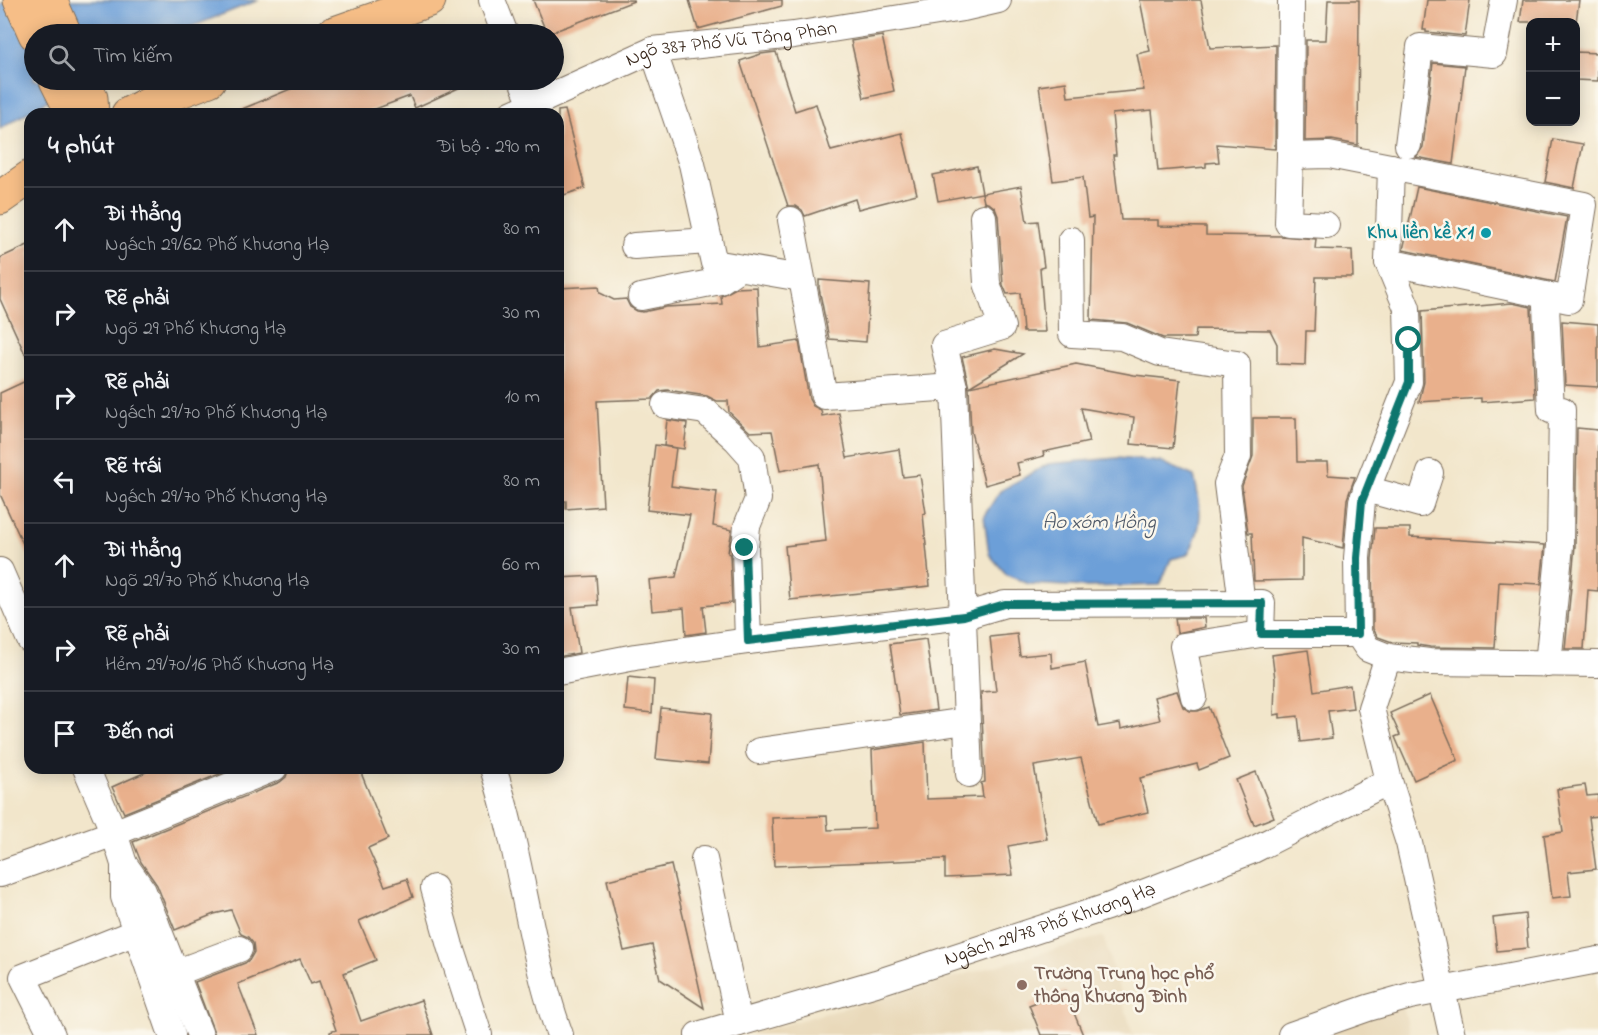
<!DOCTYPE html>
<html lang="vi">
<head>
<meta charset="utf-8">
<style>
	:root { --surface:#171b24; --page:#20242c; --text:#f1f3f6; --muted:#9ea1a6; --line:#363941 }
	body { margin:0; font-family:"Indie Flower",sans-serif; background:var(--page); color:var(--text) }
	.controls { position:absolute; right:18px; top:18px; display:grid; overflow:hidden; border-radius:12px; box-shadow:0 3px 15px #0003 }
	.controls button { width:54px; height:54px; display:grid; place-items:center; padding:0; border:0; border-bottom:2px solid var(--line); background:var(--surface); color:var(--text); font:30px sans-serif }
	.stop { position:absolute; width:18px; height:18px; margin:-14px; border:4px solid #0f766e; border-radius:50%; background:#fff }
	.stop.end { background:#0f766e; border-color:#fff; box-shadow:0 2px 6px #0008 }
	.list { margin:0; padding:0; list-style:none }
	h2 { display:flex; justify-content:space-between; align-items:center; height:78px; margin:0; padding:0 24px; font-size:26px }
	h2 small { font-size:20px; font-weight:400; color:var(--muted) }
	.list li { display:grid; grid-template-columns:39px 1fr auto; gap:18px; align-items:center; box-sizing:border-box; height:84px; padding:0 24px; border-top:2px solid var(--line) }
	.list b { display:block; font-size:22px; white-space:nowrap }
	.list p { margin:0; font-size:20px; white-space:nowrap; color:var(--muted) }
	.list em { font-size:20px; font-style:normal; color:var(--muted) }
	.icon { flex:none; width:33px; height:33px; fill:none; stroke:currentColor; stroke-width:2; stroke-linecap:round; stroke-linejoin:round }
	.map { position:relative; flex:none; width:1598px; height:1035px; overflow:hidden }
	.search { position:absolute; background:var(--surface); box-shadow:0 3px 15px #0003; left:24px; top:24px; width:540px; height:66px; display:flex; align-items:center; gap:15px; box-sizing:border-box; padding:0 21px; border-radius:33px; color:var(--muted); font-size:22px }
	.panel { position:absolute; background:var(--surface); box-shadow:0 3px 15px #0003; left:24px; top:108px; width:540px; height:666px; border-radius:18px }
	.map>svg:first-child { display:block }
	.built { fill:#e9d9ba }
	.water { fill:#6c9fd8; stroke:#54647b; stroke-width:1.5 }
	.building { fill:#e9b08c }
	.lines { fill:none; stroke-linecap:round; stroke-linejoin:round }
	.minor-casing { stroke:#7b6c5b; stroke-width:28 }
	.major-casing { stroke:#7b6c5b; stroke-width:35 }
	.minor { stroke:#fff; stroke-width:26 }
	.major { stroke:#f6be87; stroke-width:33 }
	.route { stroke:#0f766e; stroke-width:8 }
	.culture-dot { fill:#0f9aa8; stroke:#fbf7ec; stroke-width:2 }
	.education-dot { fill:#8d6e63; stroke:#fbf7ec; stroke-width:2 }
	.labels { text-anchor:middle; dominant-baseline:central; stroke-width:5; stroke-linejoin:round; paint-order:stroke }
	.street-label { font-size:20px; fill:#3b2a1e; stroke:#fbf7ec }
	.culture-label { font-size:20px; font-weight:bold; fill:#0d838f; stroke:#fbf7ec; text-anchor:end }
	.education-label { font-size:20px; font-weight:bold; fill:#785e54; stroke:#fbf7ec; text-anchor:start }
	.water-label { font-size:21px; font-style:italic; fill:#4f5968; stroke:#fbf7ec }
</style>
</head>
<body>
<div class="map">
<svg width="1598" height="1035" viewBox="0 0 1598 1035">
	<rect width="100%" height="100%" fill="#fbf7ec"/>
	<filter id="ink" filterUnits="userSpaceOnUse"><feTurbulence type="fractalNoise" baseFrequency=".0167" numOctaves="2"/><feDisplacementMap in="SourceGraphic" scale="12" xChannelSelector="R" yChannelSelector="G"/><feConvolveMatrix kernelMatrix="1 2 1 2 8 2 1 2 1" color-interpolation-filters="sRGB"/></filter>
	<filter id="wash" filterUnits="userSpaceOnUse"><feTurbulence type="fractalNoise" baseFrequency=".008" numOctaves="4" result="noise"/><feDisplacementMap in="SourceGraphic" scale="24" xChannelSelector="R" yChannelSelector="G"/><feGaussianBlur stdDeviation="1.35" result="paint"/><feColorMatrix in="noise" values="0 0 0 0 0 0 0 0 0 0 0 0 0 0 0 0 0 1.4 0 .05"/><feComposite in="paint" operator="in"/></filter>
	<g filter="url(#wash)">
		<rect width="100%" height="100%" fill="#f2e6cb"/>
		<g class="built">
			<polygon points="1103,936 1133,1035 751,1035 751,1034"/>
			<polygon points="1399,989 1410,1035 1283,1035"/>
		</g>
		<g class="water">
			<polygon points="10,0 259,0 173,34 34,34 34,80 82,80 0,129 0,5"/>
			<path d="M1117 458 1161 462 1194 476C1201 505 1205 528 1187 555L1171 559 1160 585 1088 587 1029 584 1007 575 989 554 984 516 1000 491 1048 464Z"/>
		</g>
		<g id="blocks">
			<g class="building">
				<polygon points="533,0 634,0 634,1 547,34"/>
				<polygon points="689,0 782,0 782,6 698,29"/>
				<polygon points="1140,0 1201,0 1210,48 1276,45 1275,149 1217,144 1219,162 1206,163 1206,167 1158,171 1152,110 1112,114 1116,155 1113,155 1121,220 1158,220 1158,226 1206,227 1206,235 1281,236 1316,239 1315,249 1352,250 1353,277 1316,277 1314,331 1306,331 1305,365 1277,364 1277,344 1270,330 1196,329 1195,338 1163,338 1127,323 1091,320 1093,217 1088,218 1083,177 1053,181 1039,86 1066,82 1068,97 1144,90 1137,54 1150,51"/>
				<polygon points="1328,0 1359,0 1358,145 1332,140 1305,141 1306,40 1326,40"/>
				<polygon points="1427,0 1470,0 1465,36 1426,32 1426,30 1423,30"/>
				<polygon points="1523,0 1579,0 1576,22 1520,22"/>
				<polygon points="882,36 894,91 864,98 851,41"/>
				<polygon points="776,52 795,111 816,104 831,151 902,133 917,194 858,209 855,199 805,216 802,210 796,206 788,206 740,61 761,54"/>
				<polygon points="1575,52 1598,53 1598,81 1575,80"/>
				<polygon points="1433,63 1465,66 1453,164 1416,157 1423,147"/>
				<polygon points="312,80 476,80 415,108 410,96 362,114 230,114"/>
				<polygon points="565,110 585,188 558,197 558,111"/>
				<polygon points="1553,139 1583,144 1574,188 1545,182"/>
				<polygon points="977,166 982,193 938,201 933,175"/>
				<polygon points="1021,186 1027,222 1038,221 1044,267 1040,268 1045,332 1023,332 1020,293 1007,294 1003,285 998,216 995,208 990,204 984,202 982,193"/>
				<polygon points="1417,187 1567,217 1555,282 1403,250"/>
				<polygon points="30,244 30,365 0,299 0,258"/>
				<polygon points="819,280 870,284 866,342 829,339 819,288"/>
				<polygon points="599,286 600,293 614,300 626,299 630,307 637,311 643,312 666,307 722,304 721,296 736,288 757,287 760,347 799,341 809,399 813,406 821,410 822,416 839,413 847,458 899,449 903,477 920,475 926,513 923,514 930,586 790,600 785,546 826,541 819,464 780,471 772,431 750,432 729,412 728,401 717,401 707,396 667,390 659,391 652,399 597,401 603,506 566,509 566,501 558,501 558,288"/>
				<polygon points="1512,303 1531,307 1535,398 1481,402 1481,398 1419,402 1424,382 1422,311"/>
				<polygon points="1562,321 1598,324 1598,387 1565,385"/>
				<polygon points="995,349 1023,354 969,387 962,357"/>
				<polygon points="1076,364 1134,375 1180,380 1173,448 1131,444 1134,417 1081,408 1089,442 1043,452 1044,456 1017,463 1020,475 985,485 971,432 969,387"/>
				<polygon points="30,379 30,559 0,494 0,393"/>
				<polygon points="1253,418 1296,418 1297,462 1327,462 1328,475 1355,477 1347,499 1343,548 1302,538 1302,580 1254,581 1252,533 1248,533 1242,486 1253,456"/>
				<polygon points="667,420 687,423 684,449 664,446"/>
				<polygon points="1577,428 1598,430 1598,591 1588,590 1584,649 1565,649 1575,546"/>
				<polygon points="655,445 676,448 671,486 717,492 713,526 732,530 728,553 730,554 732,603 703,606 706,632 686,635 684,608 652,611 649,580 676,577 690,515 647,510"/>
				<polygon points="1375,528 1410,528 1410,537 1545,545 1541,584 1499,582 1495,648 1430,647 1417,645 1417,643 1392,642 1378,637 1373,629 1372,559"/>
				<polygon points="596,576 598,605 572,607 579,653 558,657 558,578"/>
				<polygon points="1175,618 1204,618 1205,627 1177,633"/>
				<polygon points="1017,634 1020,656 1051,653 1052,668 1085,662 1098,727 1120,723 1121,729 1160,720 1154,697 1177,691 1183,707 1189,711 1198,711 1209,707 1229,758 1199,770 1197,764 1140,778 1148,812 1098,824 1081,758 1034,766 1047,839 1008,846 1013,875 945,878 945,859 774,866 772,818 827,816 828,830 875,828 872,750 925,742 927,799 983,797 981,783 985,782 981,692 996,691 990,637"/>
				<polygon points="926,639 936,710 900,715 890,644"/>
				<polygon points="1308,650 1314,691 1350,685 1353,708 1328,711 1332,738 1301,742 1298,716 1280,718 1280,714 1274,715 1275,679 1272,655"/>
				<polygon points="628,677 654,680 652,713 625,710"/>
				<polygon points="1430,695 1458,760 1414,780 1395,737 1400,735 1390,713"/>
				<polygon points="661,708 712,713 708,764 656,759"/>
				<polygon points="155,768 234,768 124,813 112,787"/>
				<polygon points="289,768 359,768 388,839 368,848 385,886 407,879 413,897 359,921 376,960 344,973 361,1021 421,1000 433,1035 330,1035 330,1032 336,1030 319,981 311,984 300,959 238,984 258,1035 215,1035 195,982 245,963 250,959 254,952 253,943 248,937 241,934 231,910 214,914 175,930 157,885 141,862 133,842 280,782 286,777"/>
				<polygon points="1256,772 1274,817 1254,825 1236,780"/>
				<polygon points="1585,785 1587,796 1598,795 1598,816 1589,817 1596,869 1568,872 1571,896 1552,898 1544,835 1563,832 1557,789"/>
				<polygon points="671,865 688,937 704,1008 660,979 652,945 624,951 607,880"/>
				<polygon points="1525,914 1528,948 1497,951 1493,918"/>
				<polygon points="1065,991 1083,1035 1041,1035 1029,1005"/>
			</g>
		</g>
	</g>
	<g filter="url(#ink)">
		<use href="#blocks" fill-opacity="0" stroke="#7b6c5b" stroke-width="1.5"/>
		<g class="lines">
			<defs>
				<g id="minor">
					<polyline points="492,0 505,34"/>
					<polyline points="1291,0 1290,156 1329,155 1584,205 1569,300 1388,262"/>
					<polyline points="653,50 692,164 714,263 801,278"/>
					<polyline points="522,80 532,104"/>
					<path id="s1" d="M511 114 653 50 794 35 963 8 998 0"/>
					<polyline points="1408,145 1420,47 1494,54 1504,0"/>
					<polyline points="1290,156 1288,223 1326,225"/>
					<polyline points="791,220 824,396 954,387"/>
					<polyline points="1071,240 1072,334 1122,337 1160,353 1237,364 1238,456 1227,484 1242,604"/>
					<polyline points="634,246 709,241"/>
					<polyline points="641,297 720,281 739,268"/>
					<polyline points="1546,306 1551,410 1562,410 1560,546 1548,664"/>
					<polyline points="665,405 705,411 736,439 752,457 758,499 747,526 745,548 748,641"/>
					<polyline points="1366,489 1420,504 1430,473"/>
					<polyline points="0,571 30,640"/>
					<polyline points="1358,634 1357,558 1362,501 1409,382 1407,308 1388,262 1391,167"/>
					<polyline points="558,672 635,657 748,641 964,616 1005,604 1262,603 1261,634"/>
					<polyline points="1194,697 1183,646 1261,634 1358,634 1368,649 1388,657"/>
					<polyline points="759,751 966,721"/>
					<polyline points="86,768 114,833 124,864 143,891 200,1035"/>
					<path d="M493 768C522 856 529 949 560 1035"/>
					<polyline points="969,774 954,387 944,345 1002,327 987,283 983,217"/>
					<polyline points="704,859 739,1023"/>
					<polyline points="124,864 124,897 172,1035"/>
					<polyline points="0,874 114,833 274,768"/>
					<polyline points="434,888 450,946 479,1035"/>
					<polyline points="175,973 239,949"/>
					<polyline points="52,1035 23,977 156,924"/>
					<path id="s2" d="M698 1035 876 983 1107 907 1251 851 1389 781"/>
					<polyline points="1291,1035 1368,1008 1410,996 1598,960"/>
					<polyline points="1452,1035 1409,843 1389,781 1371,708 1388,657 1429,662 1598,664"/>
				</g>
				<g id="major">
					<polyline points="20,0 35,34"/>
					<polyline points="50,0 65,34"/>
					<polyline points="332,34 429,0"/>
					<polyline points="56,80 73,114"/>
					<polyline points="84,80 91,98 92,114"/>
					<polyline points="128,114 149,103 209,80"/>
					<polyline points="0,198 30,177"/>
				</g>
			</defs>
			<use href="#minor" class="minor-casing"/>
			<use href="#major" class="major-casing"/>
			<use href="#minor" class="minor"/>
			<use href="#major" class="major"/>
		</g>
	</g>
	<g class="lines" filter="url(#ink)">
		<polyline class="route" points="745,548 748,641 964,616 1005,604 1262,603 1261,634 1358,634 1357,558 1362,501 1409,382 1409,340"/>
	</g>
	<circle class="culture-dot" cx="1486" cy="233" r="6"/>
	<circle class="education-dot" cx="1022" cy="985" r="6"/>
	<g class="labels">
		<g class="street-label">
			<text stroke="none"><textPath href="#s1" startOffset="234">Ngõ 387 Phố Vũ Tông Phan</textPath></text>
			<text stroke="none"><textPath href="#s2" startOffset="369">Ngách 29/78 Phố Khương Hạ</textPath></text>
		</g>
		<g class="culture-label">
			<text x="1474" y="233">Khu liền kề X1</text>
		</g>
		<g class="education-label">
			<text x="1034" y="974">Trường Trung học phổ<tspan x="1034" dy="23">thông Khương Đình</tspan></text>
		</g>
		<g class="water-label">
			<text x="1099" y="523">Ao xóm Hồng</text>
		</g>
	</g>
</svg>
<div class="controls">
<button>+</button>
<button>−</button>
</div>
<div class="stop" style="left:1409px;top:340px"></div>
<div class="stop end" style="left:745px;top:548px"></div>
<div class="search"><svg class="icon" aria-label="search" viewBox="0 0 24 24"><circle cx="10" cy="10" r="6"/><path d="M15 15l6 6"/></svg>Tìm kiếm</div>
<section class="panel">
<h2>4 phút<small>Đi bộ · 290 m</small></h2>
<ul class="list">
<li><svg class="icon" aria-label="ahead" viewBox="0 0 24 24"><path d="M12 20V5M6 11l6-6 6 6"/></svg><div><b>Đi thẳng</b><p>Ngách 29/62 Phố Khương Hạ</p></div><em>80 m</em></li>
<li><svg class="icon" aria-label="right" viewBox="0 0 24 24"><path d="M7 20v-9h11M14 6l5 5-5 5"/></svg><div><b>Rẽ phải</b><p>Ngõ 29 Phố Khương Hạ</p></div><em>30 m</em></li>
<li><svg class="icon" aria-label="right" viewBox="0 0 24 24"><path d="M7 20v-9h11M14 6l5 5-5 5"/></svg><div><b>Rẽ phải</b><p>Ngách 29/70 Phố Khương Hạ</p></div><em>10 m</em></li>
<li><svg class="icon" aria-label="left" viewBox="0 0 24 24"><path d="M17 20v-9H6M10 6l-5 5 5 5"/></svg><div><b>Rẽ trái</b><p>Ngách 29/70 Phố Khương Hạ</p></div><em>80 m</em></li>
<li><svg class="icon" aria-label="ahead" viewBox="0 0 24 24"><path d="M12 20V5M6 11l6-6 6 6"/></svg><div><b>Đi thẳng</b><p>Ngõ 29/70 Phố Khương Hạ</p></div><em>60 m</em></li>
<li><svg class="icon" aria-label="right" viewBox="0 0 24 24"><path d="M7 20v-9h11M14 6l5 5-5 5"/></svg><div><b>Rẽ phải</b><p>Hẻm 29/70/16 Phố Khương Hạ</p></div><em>30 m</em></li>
<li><svg class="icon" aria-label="arrive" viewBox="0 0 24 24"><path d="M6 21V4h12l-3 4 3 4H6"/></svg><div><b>Đến nơi</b></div></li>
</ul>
</section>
</div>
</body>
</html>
